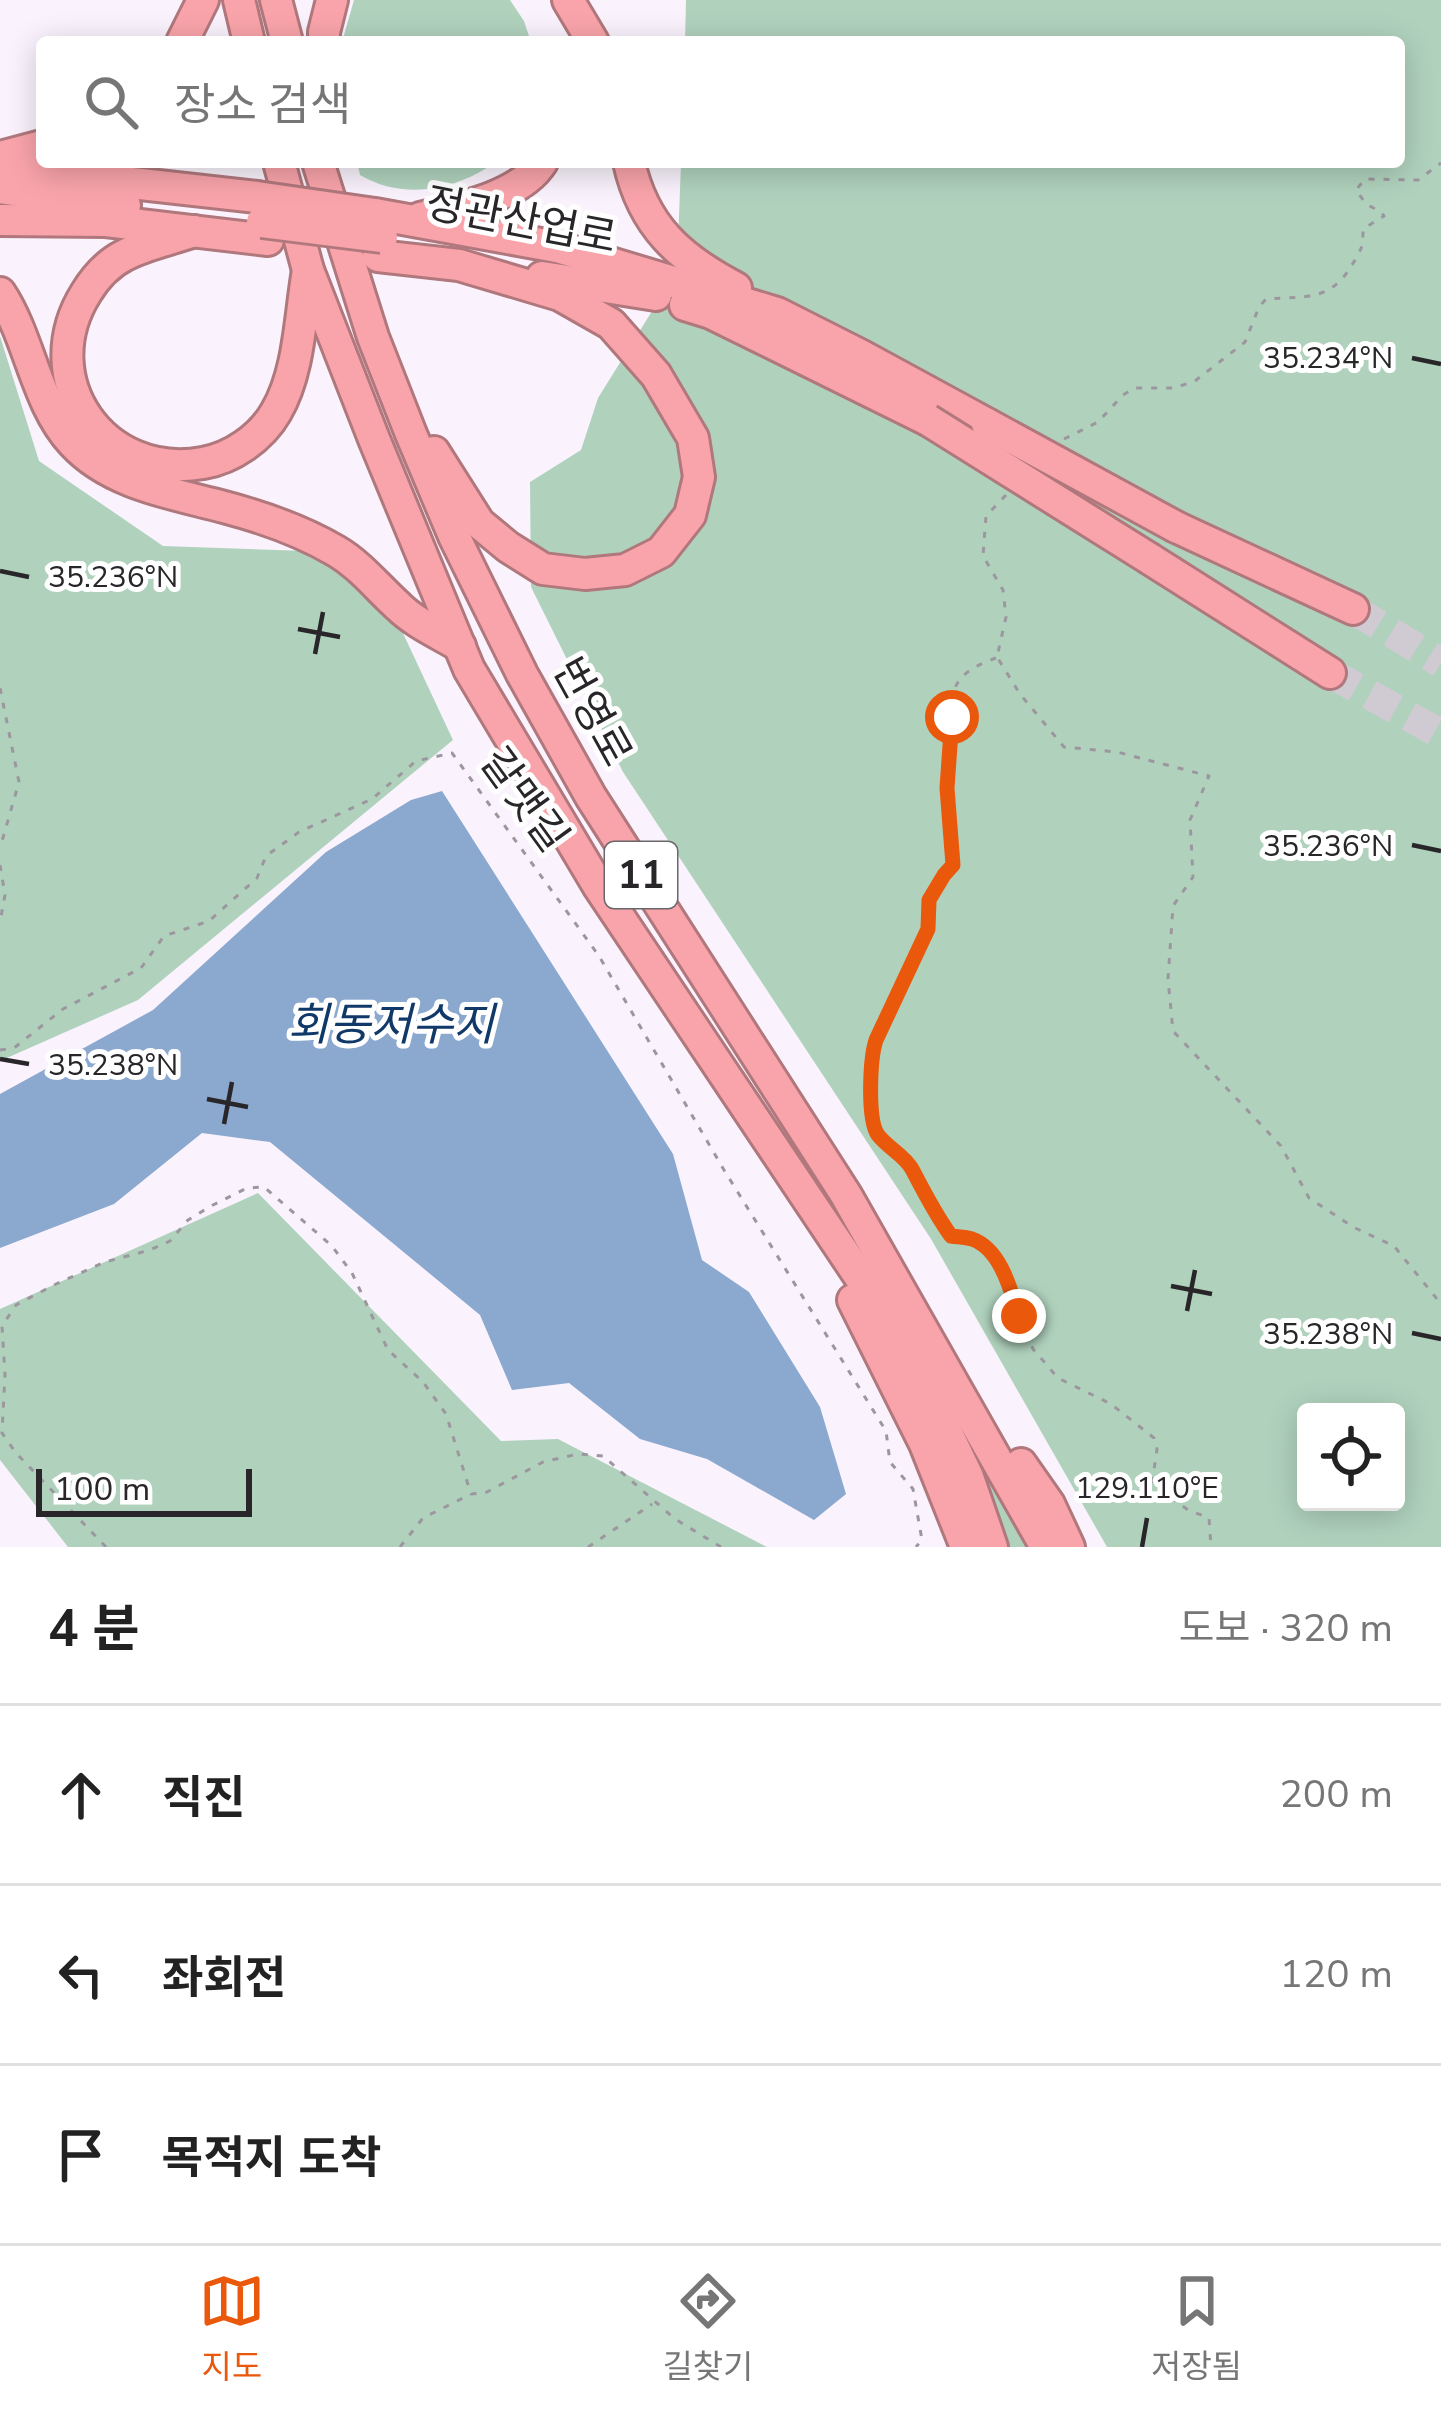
<!DOCTYPE html>
<html lang="ko">
<head>
<meta charset="utf-8">
<style>
	:root { --surface:#fff; --page:#f2f2f2; --text:#222; --muted:#767676; --line:#e0e0e0; --accent:#ea580c }
	body { margin:0; font-family:"Nunito Sans","Noto Sans KR",sans-serif; background:var(--page); color:var(--text) }
	.controls { position:absolute; right:36px; bottom:36px; display:grid; overflow:hidden; border-radius:12px; box-shadow:0 6px 30px #0003 }
	.controls button { width:108px; height:108px; display:grid; place-items:center; padding:0; border:0; border-bottom:3px solid var(--line); background:var(--surface); color:var(--text); font:60px sans-serif }
	.scale { position:absolute; left:36px; bottom:30px; width:216px; box-sizing:border-box; padding-left:12px; border:6px solid #29262a; border-top:0; font-size:33px; line-height:42px; white-space:nowrap; color:#29262a; -webkit-text-stroke:9px #fff; paint-order:stroke }
	.stop { position:absolute; width:36px; height:36px; margin:-27px; border:9px solid #ea580c; border-radius:50%; background:#fff }
	.stop.end { background:#ea580c; border-color:#fff; box-shadow:0 3px 12px #0008 }
	.list { margin:0; padding:0; list-style:none }
	h2 { display:flex; justify-content:space-between; align-items:center; height:156px; margin:0; padding:0 48px; font-size:51px }
	h2 small { font-size:39px; font-weight:400; color:var(--muted) }
	.list li { display:grid; grid-template-columns:78px 1fr auto; gap:36px; align-items:center; box-sizing:border-box; height:180px; padding:0 48px; border-top:3px solid var(--line) }
	.list b { display:block; font-size:45px; white-space:nowrap }
	.list em { font-size:39px; font-style:normal; color:var(--muted) }
	.icon { flex:none; width:66px; height:66px; fill:none; stroke:currentColor; stroke-width:2; stroke-linecap:round; stroke-linejoin:round }
	.map { position:relative; flex:none; width:1441px; height:1547px; overflow:hidden }
	.search { position:absolute; background:var(--surface); box-shadow:0 6px 30px #0003; left:36px; right:36px; top:36px; height:132px; display:flex; align-items:center; gap:30px; box-sizing:border-box; padding:0 42px; border-radius:12px; color:var(--muted); font-size:45px }
	.sheet { height:696px; background:var(--surface) }
	nav { display:flex; justify-content:space-around; align-items:center; box-sizing:border-box; height:168px; border-top:3px solid var(--line); background:var(--surface); font-size:33px; color:var(--muted) }
	nav a { display:grid; justify-items:center; gap:6px }
	nav .on { color:var(--accent) }
	.map>svg:first-child { display:block }
	.green { fill:#b0d2bd; fill-rule:evenodd }
	.water { fill:#8ba8cf }
	.lines { fill:none; stroke-linecap:round; stroke-linejoin:round }
	.highway-tunnel { stroke:#d0cad3; stroke-width:30; stroke-dasharray:30 15; stroke-linecap:butt }
	.highway-casing { stroke:#b0787d; stroke-width:36 }
	.path { stroke:#9c979e; stroke-width:3; stroke-dasharray:6 9; stroke-linecap:butt }
	.highway { stroke:#f9a4aa; stroke-width:30 }
	.highway-bridge-casing { stroke:#b0787d; stroke-width:36; stroke-linecap:butt }
	.highway-bridge { stroke:#f9a4aa; stroke-width:30 }
	.route { stroke:#ea580c; stroke-width:15 }
	.ticks { fill:none; stroke:#29262a; stroke-width:4.5 }
	.labels { text-anchor:middle; dominant-baseline:central; stroke-width:10; stroke-linejoin:round; paint-order:stroke }
	.shield { fill:#fff; stroke:#69676a; stroke-width:3 }
	.shield-label { font-size:39px; font-weight:bold; fill:#29262a }
	.street-label { font-size:42px; fill:#29262a; stroke:#fff }
	.water-label { font-size:45px; font-style:italic; fill:#103869; stroke:#fff }
	.ticks-label { font-size:30px; text-anchor:middle; fill:#29262a; stroke:#fff; stroke-width:10; stroke-linejoin:round; paint-order:stroke }
</style>
</head>
<body>
<div class="map">
<svg width="1441" height="1547" viewBox="0 0 1441 1547">
	<rect width="100%" height="100%" fill="#faf3fd"/>
	<g class="green">
		<polygon points="354,0 510,0 524,21 531,42 342,42"/>
		<path d="M686 0H1441V1547H1107L931 1239 623 772 531 587 530 482 581 450 598 398 677 271 681 162H1399V42H685ZM1306 1412H1396V1502H1306Z"/>
		<path d="M357 162H496C456 190 404 201 360 175Z"/>
		<polygon points="0,336 39,461 163,546 307,551 394,614 453,740 138,1000 0,1061"/>
		<polygon points="258,1193 501,1441 558,1439 767,1547 68,1547 0,1460 0,1309"/>
		<polygon points="986,1464 1029,1547 1009,1547 974,1470"/>
	</g>
	<polygon class="water" points="442,791 673,1154 702,1260 749,1292 820,1407 846,1494 814,1520 707,1459 640,1439 569,1383 512,1390 480,1315 270,1142 202,1133 114,1204 0,1248 0,1094 153,1010 326,852 411,800"/>
	<g class="lines">
		<g class="highway-tunnel">
			<polyline points="1353,609 1441,663"/>
			<polyline points="1330,673 1441,734"/>
		</g>
		<defs>
			<g id="highway">
				<polyline points="239,0 249,42"/>
				<polyline points="276,0 287,42"/>
				<polyline points="568,0 593,42"/>
				<polyline points="182,42 203,0"/>
				<polyline points="324,42 324,32 332,0"/>
				<polyline points="0,157 42,146"/>
				<polyline points="279,162 308,270 374,439 469,669 599,887 876,1301 925,1387 968,1477 992,1547"/>
				<polyline points="318,162 373,337 411,434 454,536 522,674 591,797 846,1195 1046,1547"/>
				<path d="M629 162C643 226 679 258 736 288"/>
				<polyline points="6,169 257,197"/>
				<polyline points="0,188 125,205"/>
				<polyline points="375,214 557,247 777,313 862,356 987,424"/>
				<path d="M420 218C457 209 520 197 542 162"/>
				<polyline points="0,220 106,221 268,240"/>
				<path d="M194 231C172 239 146 244 125 255 109 263 95 278 86 293 32 379 103 481 203 463 232 458 261 438 276 412 300 371 300 316 308 270"/>
				<polyline points="378,256 459,265 560,295 611,324 656,375 693,438 699,477 690,515 661,552 625,570 585,574 543,569 508,547 479,523 434,452"/>
				<polyline points="542,277 656,295"/>
				<path d="M0 293C30 338 36 404 73 443 111 484 171 493 224 507 262 517 302 531 336 551 360 565 378 588 398 606 415 623 440 634 460 646"/>
				<polyline points="685,305 711,313 928,420"/>
				<polyline points="1176,527 1353,609"/>
				<polyline points="1150,559 1330,673"/>
				<polyline points="853,1300 925,1444 966,1547"/>
				<polyline points="1021,1464 1049,1504 1069,1547"/>
			</g>
		</defs>
		<use href="#highway" class="highway-casing"/>
		<g class="path">
			<path d="M1064 439 1098 422 1123 395 1134 388H1174L1195 381 1245 342 1259 307 1266 299C1305 296 1330 302 1352 265 1362 248 1363 248 1363 229L1384 216 1381 212 1366 204 1356 190 1365 179 1418 180 1441 163"/>
			<polyline points="1006,495 986,516 983,556 1003,590 1006,617 997,657 1020,694 1064,747 1117,752 1209,776 1190,820 1193,877 1173,906 1168,979 1173,1031 1281,1146 1309,1198 1353,1227 1394,1246 1437,1299 1441,1299"/>
			<path d="M996 658C980 664 961 672 955 688L947 789 953 865 943 875 929 900 927 929 876 1040 872 1052V1120L874 1131 909 1163 935 1214 951 1236 974 1239 1002 1267 1033 1349 1058 1378 1111 1404 1154 1438 1157 1449 1152 1484 1188 1510 1209 1518 1211 1547"/>
			<polyline points="0,688 19,782 0,848"/>
			<polyline points="0,865 5,895 0,922"/>
			<polyline points="0,1050 14,1048 63,1009 141,968 164,936 209,921 257,878 266,856 299,832 372,799 416,761 452,753 599,956 724,1170 886,1431 890,1462 913,1489 922,1540 916,1547"/>
			<polyline points="106,1547 16,1453 2,1433 5,1375 2,1326 16,1305 56,1284 105,1262 150,1250 170,1241 188,1220 211,1206 247,1188 264,1187 332,1246 352,1273 388,1350 423,1382 446,1414 471,1494 485,1493 543,1462 578,1454 603,1456 675,1519 721,1547"/>
			<polyline points="400,1547 423,1518 469,1495"/>
			<polyline points="588,1547 652,1504"/>
		</g>
		<use href="#highway" class="highway"/>
		<defs>
			<g id="highway-bridge">
				<polyline points="257,197 375,214"/>
				<polyline points="262,222 382,237"/>
				<polyline points="928,420 1150,559"/>
				<polyline points="987,424 1176,527"/>
			</g>
		</defs>
		<use href="#highway-bridge" class="highway-bridge-casing"/>
		<use href="#highway-bridge" class="highway-bridge"/>
	</g>
	<g class="lines">
		<path class="route" d="M952 717 947 788 953 865 944 875 929 900 928 929 876 1040C870 1058 867 1120 878 1135 888 1148 904 1155 912 1169 924 1192 935 1214 951 1236 958 1237 965 1237 972 1239 1001 1249 1011 1291 1019 1316"/>
	</g>
	<path class="ticks" d="M1412 358 1441 364M0 571 29 577M298 629 340 637M315 654 323 612M1412 845 1441 851M0 1059 29 1064M207 1099 248 1107M224 1124 232 1082M1171 1286 1212 1294M1187 1311 1195 1270M1412 1333 1441 1339M1142 1547 1147 1518"/>
	<g class="labels">
		<rect class="shield" x="605" y="842" width="72" height="66" rx="9"/>
		<g class="shield-label">
			<text x="641" y="875">11</text>
		</g>
		<g class="street-label">
			<text transform="translate(521 221) rotate(11)">정관산업로</text>
			<text transform="translate(592 712) rotate(61)">번영로</text>
			<text transform="translate(524 800) rotate(54)">갈맷길</text>
		</g>
		<g class="water-label">
			<text x="391" y="1025">회동저수지</text>
		</g>
	</g>
	<g class="ticks-label">
		<text x="1328" y="368">35.234°N</text>
		<text x="113" y="587">35.236°N</text>
		<text x="1328" y="856">35.236°N</text>
		<text x="113" y="1075">35.238°N</text>
		<text x="1328" y="1344">35.238°N</text>
		<text x="1147" y="1498">129.110°E</text>
	</g>
</svg>
<div class="controls">
<button><svg class="icon" aria-label="locate" viewBox="0 0 24 24"><circle cx="12" cy="12" r="6"/><path d="M12 2v4M12 18v4M2 12h4M18 12h4"/></svg></button>
</div>
<div class="scale">100 m</div>
<div class="stop" style="left:952px;top:717px"></div>
<div class="stop end" style="left:1019px;top:1316px"></div>
<div class="search"><svg class="icon" aria-label="search" viewBox="0 0 24 24"><circle cx="10" cy="10" r="6"/><path d="M15 15l6 6"/></svg>장소 검색</div>
</div>
<section class="sheet">
<h2>4 분<small>도보 · 320 m</small></h2>
<ul class="list">
<li><svg class="icon" aria-label="ahead" viewBox="0 0 24 24"><path d="M12 20V5M6 11l6-6 6 6"/></svg><div><b>직진</b></div><em>200 m</em></li>
<li><svg class="icon" aria-label="left" viewBox="0 0 24 24"><path d="M17 20v-9H6M10 6l-5 5 5 5"/></svg><div><b>좌회전</b></div><em>120 m</em></li>
<li><svg class="icon" aria-label="arrive" viewBox="0 0 24 24"><path d="M6 21V4h12l-3 4 3 4H6"/></svg><div><b>목적지 도착</b></div></li>
</ul>
</section>
<nav>
<a class="on"><svg class="icon" aria-label="map" viewBox="0 0 24 24"><path d="M3 6l6-2 6 2 6-2v14l-6 2-6-2-6 2zM9 4v14M15 6v14"/></svg>지도</a>
<a><svg class="icon" aria-label="directions" viewBox="0 0 24 24"><path d="M12 3l9 9-9 9-9-9zM9 14v-3h6M13 9l2 2-2 2"/></svg>길찾기</a>
<a><svg class="icon" aria-label="saved" viewBox="0 0 24 24"><path d="M7 4h10v16l-5-4-5 4z"/></svg>저장됨</a>
</nav>
</body>
</html>
